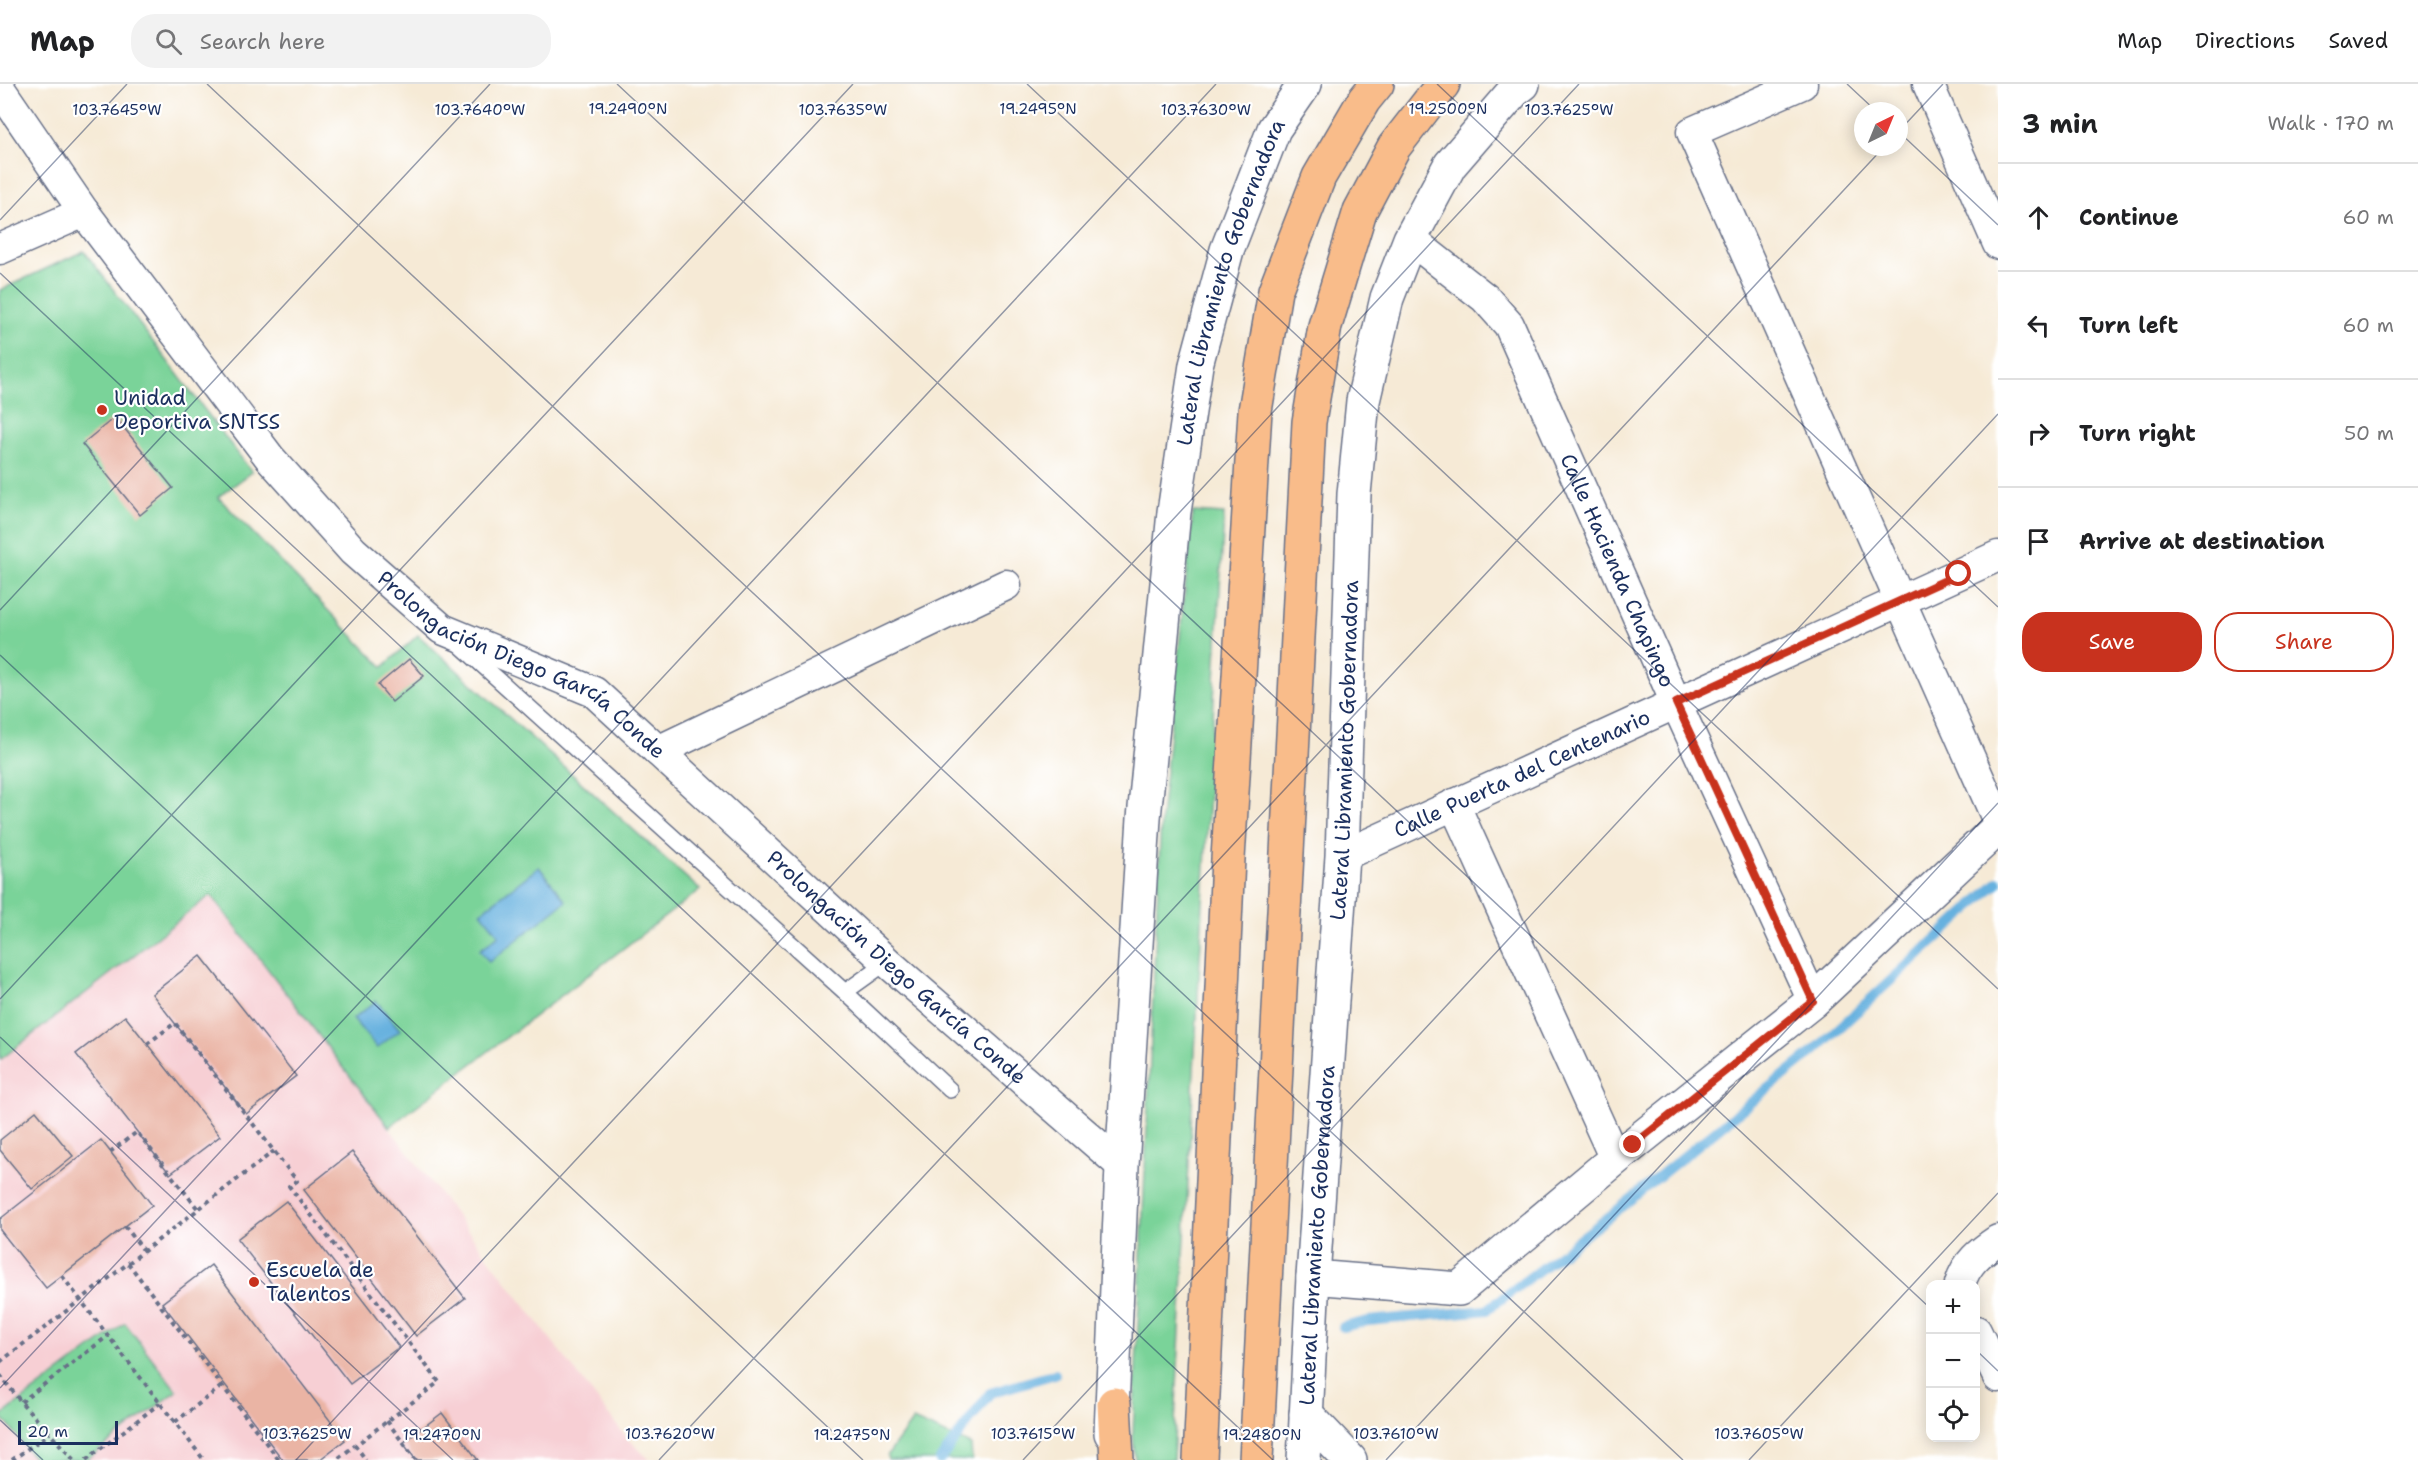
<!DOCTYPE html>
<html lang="en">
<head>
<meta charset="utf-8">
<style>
	:root { --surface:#fff; --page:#f2f2f2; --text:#202124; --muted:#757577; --line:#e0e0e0; --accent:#c8321e }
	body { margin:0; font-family:"Shantell Sans",sans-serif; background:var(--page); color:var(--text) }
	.controls { position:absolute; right:18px; bottom:18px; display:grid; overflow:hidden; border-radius:12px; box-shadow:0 3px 15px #0003 }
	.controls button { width:54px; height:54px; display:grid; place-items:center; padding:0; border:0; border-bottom:2px solid var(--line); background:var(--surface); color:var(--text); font:30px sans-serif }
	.compass { position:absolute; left:1854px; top:18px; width:54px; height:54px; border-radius:50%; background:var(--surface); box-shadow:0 3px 15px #0003; rotate:43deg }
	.scale { position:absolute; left:18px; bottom:15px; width:100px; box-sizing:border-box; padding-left:6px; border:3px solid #1b2f5e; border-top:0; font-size:16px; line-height:21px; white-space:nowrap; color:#1b2f5e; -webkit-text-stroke:4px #fff; paint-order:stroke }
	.stop { position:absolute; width:18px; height:18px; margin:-14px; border:4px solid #c8321e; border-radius:50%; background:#fff }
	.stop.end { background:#c8321e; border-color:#fff; box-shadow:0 2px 6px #0008 }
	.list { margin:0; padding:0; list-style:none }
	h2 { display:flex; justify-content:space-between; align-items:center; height:78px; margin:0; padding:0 24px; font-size:26px }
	h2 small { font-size:20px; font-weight:400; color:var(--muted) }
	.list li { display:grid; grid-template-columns:39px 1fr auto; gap:18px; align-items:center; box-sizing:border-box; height:108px; padding:0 24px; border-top:2px solid var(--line) }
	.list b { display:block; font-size:22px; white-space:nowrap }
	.list em { font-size:20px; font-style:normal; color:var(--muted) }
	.actions { display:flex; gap:12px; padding:18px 24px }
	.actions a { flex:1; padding:14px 0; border:2px solid var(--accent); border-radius:24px; text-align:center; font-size:21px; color:var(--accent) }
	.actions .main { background:var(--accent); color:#fff }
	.icon { flex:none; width:33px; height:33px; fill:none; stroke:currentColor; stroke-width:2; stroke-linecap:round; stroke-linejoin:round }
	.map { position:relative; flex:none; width:1998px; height:1376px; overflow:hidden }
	header { display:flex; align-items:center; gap:36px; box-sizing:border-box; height:84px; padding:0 30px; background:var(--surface); border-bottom:2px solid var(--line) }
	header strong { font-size:28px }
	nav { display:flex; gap:33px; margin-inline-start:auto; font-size:21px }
	.search { width:420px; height:54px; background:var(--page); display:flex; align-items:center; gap:15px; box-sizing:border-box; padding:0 21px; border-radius:24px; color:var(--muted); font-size:22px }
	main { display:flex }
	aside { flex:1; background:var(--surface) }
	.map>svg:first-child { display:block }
	.built { fill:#f7cfd4 }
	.green { fill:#7ad399; stroke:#4a817c; stroke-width:1.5 }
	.water { fill:#66b1df; stroke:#40709e; stroke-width:1.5 }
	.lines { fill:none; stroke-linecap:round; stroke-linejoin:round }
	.stream { stroke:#66b1df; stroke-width:10 }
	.building { fill:#eab4a4 }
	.service-casing { stroke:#687088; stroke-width:18 }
	.minor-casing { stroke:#687088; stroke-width:33 }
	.tertiary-casing { stroke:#687088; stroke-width:36 }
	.trunk-casing { stroke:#687088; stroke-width:36 }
	.path { stroke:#687088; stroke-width:4; stroke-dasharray:4.5 4.5; stroke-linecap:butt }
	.service { stroke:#fff; stroke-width:15 }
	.minor { stroke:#fff; stroke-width:30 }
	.tertiary { stroke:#fff; stroke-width:33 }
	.trunk { stroke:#f9bc8a; stroke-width:33 }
	.route { stroke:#c8321e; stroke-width:8 }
	.ticks { fill:none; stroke:#1b2f5e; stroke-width:1.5; stroke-opacity:0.45 }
	.poi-dot { fill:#c8321e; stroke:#fff; stroke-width:2 }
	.labels { text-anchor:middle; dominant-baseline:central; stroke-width:4.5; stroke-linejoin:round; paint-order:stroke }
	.street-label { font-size:21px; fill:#1b2f5e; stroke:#fff }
	.poi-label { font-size:21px; fill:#1b2f5e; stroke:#fff; text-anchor:start }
	.ticks-label { font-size:15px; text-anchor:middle; fill:#1b2f5e; stroke:#fff; stroke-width:4.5; stroke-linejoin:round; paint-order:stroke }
</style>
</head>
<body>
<header>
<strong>Map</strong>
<div class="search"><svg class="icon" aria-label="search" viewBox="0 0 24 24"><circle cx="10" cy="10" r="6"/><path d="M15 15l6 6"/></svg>Search here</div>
<nav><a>Map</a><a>Directions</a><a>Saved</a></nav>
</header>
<main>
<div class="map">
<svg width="1998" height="1376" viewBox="0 0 1998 1376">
	<rect width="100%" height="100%" fill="#fff"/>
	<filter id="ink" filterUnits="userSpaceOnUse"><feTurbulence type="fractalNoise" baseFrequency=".0167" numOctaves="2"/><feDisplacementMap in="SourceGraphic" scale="12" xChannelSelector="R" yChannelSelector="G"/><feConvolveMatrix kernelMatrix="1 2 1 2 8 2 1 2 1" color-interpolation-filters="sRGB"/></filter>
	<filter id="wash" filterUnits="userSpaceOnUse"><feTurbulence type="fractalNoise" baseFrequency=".008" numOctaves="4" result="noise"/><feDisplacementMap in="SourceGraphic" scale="24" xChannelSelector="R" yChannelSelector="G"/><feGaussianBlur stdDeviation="1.35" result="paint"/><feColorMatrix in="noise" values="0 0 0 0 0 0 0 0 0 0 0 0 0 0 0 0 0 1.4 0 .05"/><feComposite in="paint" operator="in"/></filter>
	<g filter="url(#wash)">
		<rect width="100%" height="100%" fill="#f6ead6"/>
		<polygon class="built" points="211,811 625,1352 650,1376 0,1376 0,976"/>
		<g class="green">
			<polygon points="84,167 252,388 218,413 383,583 418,551 700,806 389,1043 211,811 0,976 0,206"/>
			<polygon points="1193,428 1224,430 1173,1376 1135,1376 1133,1349 1161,735"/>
			<polygon points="125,1239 177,1307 86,1376 35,1376 1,1332"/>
			<polygon points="913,1336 971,1361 972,1376 888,1376 887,1372"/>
		</g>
		<g class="water">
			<polygon points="539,783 566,817 489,878 480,866 499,851 481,828"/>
			<polygon points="376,917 400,946 377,964 353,935"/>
		</g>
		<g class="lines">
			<g class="stream">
				<polyline points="1343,1243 1368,1237 1487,1226 1615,1128 1813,968 1998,798"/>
				<polyline points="940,1376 990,1309 1055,1290"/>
			</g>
		</g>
		<g id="blocks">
			<g class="building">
				<polygon points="115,333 173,404 140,431 82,360"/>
				<polygon points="409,575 424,592 392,618 378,601"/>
				<polygon points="201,872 296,992 246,1030 152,910"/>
				<polygon points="125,932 220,1052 170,1090 76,970"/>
				<polygon points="36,1027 73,1072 32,1105 0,1066 0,1056"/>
				<polygon points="101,1056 152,1121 46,1204 0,1146 0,1135"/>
				<polygon points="352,1068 465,1214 416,1252 304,1106"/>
				<polygon points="286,1117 399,1263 350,1300 237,1155"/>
				<polygon points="211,1181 345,1356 319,1376 283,1376 162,1219"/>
				<polygon points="442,1329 478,1376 416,1376 403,1359"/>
			</g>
		</g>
	</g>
	<g filter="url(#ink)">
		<use href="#blocks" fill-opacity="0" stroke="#687088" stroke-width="1.5"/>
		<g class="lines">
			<defs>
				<g id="service">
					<polyline points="460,561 845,908 950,1006"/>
					<polyline points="845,908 887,878"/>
				</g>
				<g id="minor">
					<polyline points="1802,0 1692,48 1998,737"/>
					<polyline points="1928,0 1998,160"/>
					<path id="s1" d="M0 5 84 128 270 374 353 467 442 545 594 608 887 878 1122 1082"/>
					<path id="s2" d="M1410 155 1485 214 1509 241 1676 619 1813 917"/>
					<polyline points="0,165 84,128"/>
					<polyline points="658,667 1006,501"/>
					<polyline points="1454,720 1615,1075"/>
					<path id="s3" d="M1342 772 1998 472"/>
					<path d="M1960 1200C1966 1179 1980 1168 1998 1156"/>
					<polyline points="1976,1247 1998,1293"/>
				</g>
				<g id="tertiary">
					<polyline points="1313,1193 1459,1205 1615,1075 1813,917 1998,744"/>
					<polyline points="1306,1330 1350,1376"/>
					<path id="s4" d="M1111 1349 1122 1082 1144 734 1174 428 1196 281 1227 166 1274 45 1305 0"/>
					<path id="s5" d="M1304 1376 1313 1193 1342 772 1354 410 1363 317 1387 214 1410 155 1450 81 1514 7 1523 0"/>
				</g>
				<g id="trunk">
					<polyline points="1114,1320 1117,1376"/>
					<polyline points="1200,1376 1228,775 1255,327 1275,207 1319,93 1364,16 1377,0"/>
					<polyline points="1256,1376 1309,338 1325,242 1360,127 1394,63 1443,0"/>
				</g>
			</defs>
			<use href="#service" class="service-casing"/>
			<use href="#minor" class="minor-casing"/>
			<use href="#tertiary" class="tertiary-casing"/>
			<use href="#trunk" class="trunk-casing"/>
			<g class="path">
				<polyline points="147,960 175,939 297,1097 289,1102 439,1298 336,1376"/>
				<polyline points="110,1068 137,1048 198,1125"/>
				<polyline points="125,1142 144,1167"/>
				<polyline points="128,1179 279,1376"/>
				<polyline points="62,1192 204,1376"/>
				<polyline points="0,1278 274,1067"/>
				<polyline points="0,1291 21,1318 74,1376"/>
				<polyline points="21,1318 108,1252"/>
				<polyline points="387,1337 416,1376"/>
				<polyline points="175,1338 222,1302"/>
				<polyline points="355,1361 366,1376"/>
				<polyline points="12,1376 50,1349"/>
				<polyline points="86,1376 160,1319"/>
			</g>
			<use href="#service" class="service"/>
			<use href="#minor" class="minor"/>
			<use href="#tertiary" class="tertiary"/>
			<use href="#trunk" class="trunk"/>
		</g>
	</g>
	<g class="lines" filter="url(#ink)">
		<polyline class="route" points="1633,1061 1813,917 1676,619 1959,490"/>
	</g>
	<path class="ticks" d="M207 0 1683 1376M617 0 1930 1224M1027 0 1998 905M1437 0 1998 523M1847 0 1876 27M1899 47 1943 0M1899 48 1998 141M0 136 127 0M0 189 1273 1376M0 526 490 0M0 571 863 1376M0 915 853 0M0 953 453 1376M1976 1266 1998 1287M0 1304 1216 0M0 1336 43 1376M296 1376 1579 0M659 1376 1884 63M1023 1376 1998 330M1386 1376 1998 719M1749 1376 1998 1109"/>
	<g class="poi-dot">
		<circle cx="102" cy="326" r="6"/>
		<circle cx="254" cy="1198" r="6"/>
	</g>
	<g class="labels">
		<g class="street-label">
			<text stroke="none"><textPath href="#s4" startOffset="1161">Lateral Libramiento Gobernadora</textPath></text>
			<text stroke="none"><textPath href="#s2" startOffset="400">Calle Hacienda Chapingo</textPath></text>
			<text stroke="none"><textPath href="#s1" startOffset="788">Prolongación Diego García Conde</textPath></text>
			<text stroke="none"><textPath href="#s5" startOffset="711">Lateral Libramiento Gobernadora</textPath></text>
			<text stroke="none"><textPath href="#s3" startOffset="198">Calle Puerta del Centenario</textPath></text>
			<text stroke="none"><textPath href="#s1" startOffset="1274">Prolongación Diego García Conde</textPath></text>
			<text stroke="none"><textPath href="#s5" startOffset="225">Lateral Libramiento Gobernadora</textPath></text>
		</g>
		<g class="poi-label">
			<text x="114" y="314">Unidad<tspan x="114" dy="24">Deportiva SNTSS</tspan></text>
			<text x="266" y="1186">Escuela de<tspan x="266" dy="24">Talentos</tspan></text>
		</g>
	</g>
	<g class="ticks-label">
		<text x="628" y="30">19.2490°N</text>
		<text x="1038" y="30">19.2495°N</text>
		<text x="1448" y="30">19.2500°N</text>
		<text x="117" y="31">103.7645°W</text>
		<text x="480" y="31">103.7640°W</text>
		<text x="843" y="31">103.7635°W</text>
		<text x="1206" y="31">103.7630°W</text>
		<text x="1569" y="31">103.7625°W</text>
		<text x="307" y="1355">103.7625°W</text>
		<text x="670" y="1355">103.7620°W</text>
		<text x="1033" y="1355">103.7615°W</text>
		<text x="1396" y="1355">103.7610°W</text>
		<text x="1759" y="1355">103.7605°W</text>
		<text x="442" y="1356">19.2470°N</text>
		<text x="852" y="1356">19.2475°N</text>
		<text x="1262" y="1356">19.2480°N</text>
	</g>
</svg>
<div class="controls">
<button>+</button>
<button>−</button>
<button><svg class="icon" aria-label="locate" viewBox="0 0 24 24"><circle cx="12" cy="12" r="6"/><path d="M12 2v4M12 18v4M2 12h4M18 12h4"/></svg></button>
</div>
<svg class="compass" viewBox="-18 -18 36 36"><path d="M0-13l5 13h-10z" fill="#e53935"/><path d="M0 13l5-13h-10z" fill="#757577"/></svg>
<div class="scale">20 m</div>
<div class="stop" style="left:1959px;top:490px"></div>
<div class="stop end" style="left:1633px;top:1061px"></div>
</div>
<aside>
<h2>3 min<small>Walk · 170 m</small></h2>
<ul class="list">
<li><svg class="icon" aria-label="ahead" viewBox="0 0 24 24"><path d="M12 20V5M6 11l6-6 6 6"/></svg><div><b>Continue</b></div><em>60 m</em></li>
<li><svg class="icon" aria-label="left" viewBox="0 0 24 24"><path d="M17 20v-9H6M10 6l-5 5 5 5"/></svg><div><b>Turn left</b></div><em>60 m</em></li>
<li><svg class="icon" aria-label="right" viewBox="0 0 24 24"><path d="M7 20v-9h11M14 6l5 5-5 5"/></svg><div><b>Turn right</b></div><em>50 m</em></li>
<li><svg class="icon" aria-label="arrive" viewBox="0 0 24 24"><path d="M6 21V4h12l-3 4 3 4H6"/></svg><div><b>Arrive at destination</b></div></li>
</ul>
<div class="actions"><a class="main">Save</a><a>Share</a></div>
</aside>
</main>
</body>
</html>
